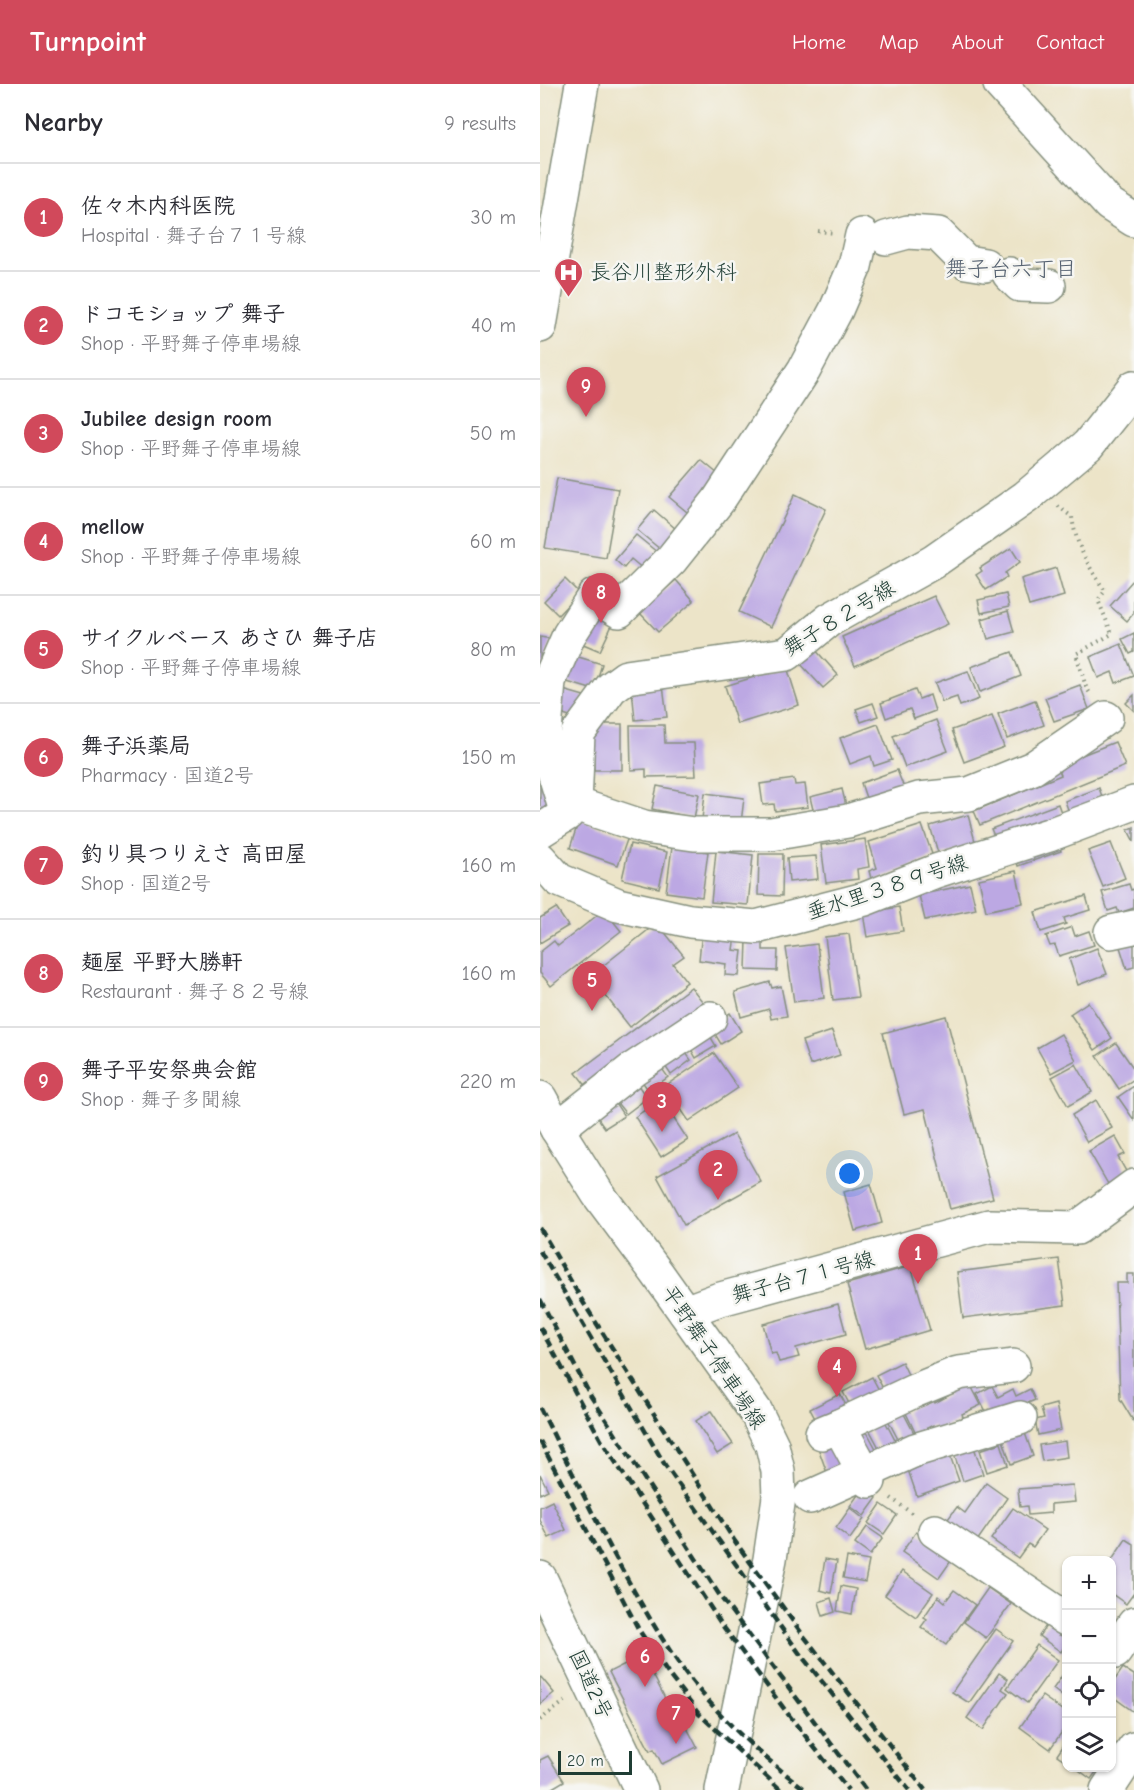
<!DOCTYPE html>
<html lang="en">
<head>
<meta charset="utf-8">
<style>
	:root { --surface:#fff; --page:#f2f2f3; --text:#2b2b33; --muted:#7c7c81; --line:#e1e1e2; --accent:#d1495b }
	body { margin:0; font-family:"Comic Neue","Klee One",sans-serif; background:var(--page); color:var(--text) }
	.controls { position:absolute; right:18px; bottom:18px; display:grid; overflow:hidden; border-radius:12px; box-shadow:0 2px 4px #0004 }
	.controls button { width:54px; height:54px; display:grid; place-items:center; padding:0; border:0; border-bottom:2px solid var(--line); background:var(--surface); color:var(--text); font:30px sans-serif }
	.scale { position:absolute; left:18px; bottom:15px; width:74px; box-sizing:border-box; padding-left:6px; border:3px solid #1f3d34; border-top:0; font-size:16px; line-height:21px; white-space:nowrap; color:#1f3d34; -webkit-text-stroke:4px #f6f6f2; paint-order:stroke }
	.you { position:absolute; left:310px; top:1090px; width:21px; height:21px; margin:-15px; border:4px solid #fff; border-radius:50%; background:#1a73e8; box-shadow:0 0 0 9px #1a73e833 }
	.badge { display:grid; place-items:center; width:39px; height:39px; border-radius:50%; background:var(--accent); color:#fff; font-size:20px; font-weight:700 }
	.pin { position:absolute; translate:-50% -50px; filter:drop-shadow(0 2px 3px #0008) }
	.pin::after { content:''; position:absolute; top:32px; width:21px; height:18px; background:inherit; clip-path:polygon(0 0,100% 0,50% 100%) }
	.list { margin:0; padding:0; list-style:none }
	h2 { display:flex; justify-content:space-between; align-items:center; height:78px; margin:0; padding:0 24px; font-size:26px }
	h2 small { font-size:20px; font-weight:400; color:var(--muted) }
	.list li { display:grid; grid-template-columns:39px 1fr auto; gap:18px; align-items:center; box-sizing:border-box; height:108px; padding:0 24px; border-top:2px solid var(--line) }
	.list b { display:block; font-size:22px; white-space:nowrap }
	.list p { margin:0; font-size:20px; white-space:nowrap; color:var(--muted) }
	.list em { font-size:20px; font-style:normal; color:var(--muted) }
	.icon { flex:none; width:33px; height:33px; fill:none; stroke:currentColor; stroke-width:2; stroke-linecap:round; stroke-linejoin:round }
	.map { position:relative; flex:none; width:594px; height:1706px; overflow:hidden }
	header { display:flex; align-items:center; gap:36px; box-sizing:border-box; height:84px; padding:0 30px; background:var(--accent); color:#fff }
	header strong { font-size:28px }
	nav { display:flex; gap:33px; margin-inline-start:auto; font-size:21px }
	main { display:flex }
	aside { flex:1; background:var(--surface) }
	.map>svg:first-child { display:block }
	.building { fill:#bca8e3 }
	.lines { fill:none; stroke-linecap:round; stroke-linejoin:round }
	.minor-casing { stroke:#86907e; stroke-width:36 }
	.major-casing { stroke:#86907e; stroke-width:36 }
	.highway-casing { stroke:#86907e; stroke-width:36 }
	.path { stroke:#86907e; stroke-width:4; stroke-dasharray:1.5 4.5; stroke-linecap:butt }
	.minor { stroke:#fff; stroke-width:33 }
	.major { stroke:#fff; stroke-width:33 }
	.highway { stroke:#fff; stroke-width:33 }
	.rail { stroke:#1f3d34; stroke-width:4.5; stroke-dasharray:9 4.5; stroke-linecap:butt }
	.labels { text-anchor:middle; dominant-baseline:central; stroke-width:5; stroke-linejoin:round; paint-order:stroke }
	.poi-label { font-size:21px; fill:#1f3d34; stroke:#f6f6f2; text-anchor:start }
	.street-label { font-size:21px; fill:#1f3d34; stroke:#f6f6f2 }
	.neighbourhood-label { font-size:22px; fill:#566271; stroke:#f6f6f2 }
</style>
</head>
<body>
<header>
<strong>Turnpoint</strong>
<nav><a>Home</a><a>Map</a><a>About</a><a>Contact</a></nav>
</header>
<main>
<aside>
<h2>Nearby<small>9 results</small></h2>
<ul class="list">
<li><span class="badge">1</span><div><b>佐々木内科医院</b><p>Hospital · 舞子台７１号線</p></div><em>30 m</em></li>
<li><span class="badge">2</span><div><b>ドコモショップ 舞子</b><p>Shop · 平野舞子停車場線</p></div><em>40 m</em></li>
<li><span class="badge">3</span><div><b>Jubilee design room</b><p>Shop · 平野舞子停車場線</p></div><em>50 m</em></li>
<li><span class="badge">4</span><div><b>mellow</b><p>Shop · 平野舞子停車場線</p></div><em>60 m</em></li>
<li><span class="badge">5</span><div><b>サイクルベース あさひ 舞子店</b><p>Shop · 平野舞子停車場線</p></div><em>80 m</em></li>
<li><span class="badge">6</span><div><b>舞子浜薬局</b><p>Pharmacy · 国道2号</p></div><em>150 m</em></li>
<li><span class="badge">7</span><div><b>釣り具つりえさ 高田屋</b><p>Shop · 国道2号</p></div><em>160 m</em></li>
<li><span class="badge">8</span><div><b>麺屋 平野大勝軒</b><p>Restaurant · 舞子８２号線</p></div><em>160 m</em></li>
<li><span class="badge">9</span><div><b>舞子平安祭典会館</b><p>Shop · 舞子多聞線</p></div><em>220 m</em></li>
</ul>
</aside>
<div class="map">
<svg width="594" height="1706" viewBox="0 0 594 1706">
	<rect width="100%" height="100%" fill="#f6f6f2"/>
	<filter id="ink" filterUnits="userSpaceOnUse"><feTurbulence type="fractalNoise" baseFrequency=".0167" numOctaves="2"/><feDisplacementMap in="SourceGraphic" scale="12" xChannelSelector="R" yChannelSelector="G"/><feConvolveMatrix kernelMatrix="1 2 1 2 8 2 1 2 1" color-interpolation-filters="sRGB"/></filter>
	<filter id="wash" filterUnits="userSpaceOnUse"><feTurbulence type="fractalNoise" baseFrequency=".008" numOctaves="4" result="noise"/><feDisplacementMap in="SourceGraphic" scale="24" xChannelSelector="R" yChannelSelector="G"/><feGaussianBlur stdDeviation="1.35" result="paint"/><feColorMatrix in="noise" values="0 0 0 0 0 0 0 0 0 0 0 0 0 0 0 0 0 1.4 0 .05"/><feComposite in="paint" operator="in"/></filter>
	<g filter="url(#wash)">
		<rect width="100%" height="100%" fill="#ece4c8"/>
		<g id="blocks">
			<g class="building">
				<polygon points="161,376 184,395 153,433 129,413"/>
				<polygon points="17,394 78,405 66,474 5,464"/>
				<polygon points="255,410 286,425 231,543 199,528"/>
				<polygon points="114,426 143,451 127,471 97,446"/>
				<polygon points="96,451 123,473 109,490 91,475 84,484 75,476"/>
				<polygon points="471,464 480,478 465,489 467,493 446,506 436,491 442,487 440,484"/>
				<polygon points="516,484 524,512 489,522 481,495"/>
				<polygon points="25,495 39,509 18,531 4,517"/>
				<polygon points="594,495 594,529 587,537 570,522"/>
				<polygon points="136,496 154,517 118,548 99,528"/>
				<polygon points="466,510 469,523 441,529 438,516"/>
				<polygon points="394,512 408,540 315,582 302,553"/>
				<polygon points="468,527 474,548 448,555 442,535"/>
				<polygon points="54,530 73,539 60,567 41,559"/>
				<polygon points="594,549 594,568 590,570 582,555"/>
				<polygon points="0,553 12,555 0,593"/>
				<polygon points="581,560 594,592 576,599 572,588 558,594 550,573"/>
				<polygon points="273,563 298,591 283,604 258,577"/>
				<polygon points="472,568 481,592 440,608 431,583"/>
				<polygon points="25,569 62,580 54,606 17,595"/>
				<polygon points="247,583 259,621 197,640 185,602"/>
				<polygon points="428,587 439,615 420,622 417,613 402,618 395,599"/>
				<polygon points="123,601 127,633 95,636 92,605"/>
				<polygon points="540,601 549,625 514,637 505,614"/>
				<polygon points="23,606 44,612 37,634 16,628"/>
				<polygon points="375,606 379,615 390,611 395,627 374,635 370,625 346,634 341,619"/>
				<polygon points="594,611 594,627 586,619"/>
				<polygon points="495,616 504,641 467,655 458,630"/>
				<polygon points="333,619 338,632 321,638 316,625"/>
				<polygon points="452,632 464,663 424,678 412,646"/>
				<polygon points="396,636 408,667 365,683 353,652"/>
				<polygon points="53,640 82,640 82,686 54,686"/>
				<polygon points="338,640 352,676 334,682 331,672 310,680 300,654"/>
				<polygon points="90,641 124,641 125,659 154,659 156,692 106,693 106,685 91,686"/>
				<polygon points="575,658 585,682 440,741 434,727 521,691 517,681"/>
				<polygon points="0,670 12,718 0,726"/>
				<polygon points="357,686 366,709 329,723 321,699"/>
				<polygon points="254,695 255,701 265,700 268,723 235,727 234,720 223,721 220,700"/>
				<polygon points="117,702 159,710 154,734 112,725"/>
				<polygon points="559,704 565,721 531,734 525,717"/>
				<polygon points="302,705 307,726 275,734 270,713"/>
				<polygon points="165,709 204,714 201,739 162,735"/>
				<polygon points="518,720 524,737 458,761 451,745"/>
				<polygon points="428,731 436,761 399,772 390,742"/>
				<polygon points="39,736 88,753 78,781 30,764"/>
				<polygon points="382,741 393,773 332,798 329,787 337,784 329,758"/>
				<polygon points="594,743 594,758 588,746"/>
				<polygon points="325,755 329,783 317,785 318,795 286,799 281,761"/>
				<polygon points="518,757 521,767 478,782 475,773"/>
				<polygon points="571,759 585,794 563,803 548,767"/>
				<polygon points="90,760 127,768 119,804 82,795"/>
				<polygon points="132,763 168,768 162,813 126,808"/>
				<polygon points="176,767 213,771 208,821 171,818"/>
				<polygon points="219,770 243,770 242,812 218,811"/>
				<polygon points="276,772 278,795 249,798 247,774"/>
				<polygon points="476,787 483,819 446,827 439,795"/>
				<polygon points="430,800 436,825 385,836 379,811"/>
				<polygon points="589,800 591,806 594,805 594,824 579,829 577,824 568,827 562,808"/>
				<polygon points="546,812 550,826 524,834 526,840 501,848 495,828"/>
				<polygon points="359,823 363,847 327,853 323,829"/>
				<polygon points="16,824 28,842 0,859 0,834"/>
				<polygon points="64,826 81,847 11,902 0,889 0,868 14,857 18,862"/>
				<polygon points="117,839 144,872 133,880 147,898 90,943 50,892"/>
				<polygon points="532,843 535,852 549,847 554,861 519,872 515,861 510,862 506,852"/>
				<polygon points="162,847 195,852 193,866 202,867 199,892 185,891 186,880 159,876"/>
				<polygon points="309,850 318,913 293,916 285,853"/>
				<polygon points="207,856 223,856 223,866 238,866 237,887 206,886"/>
				<polygon points="594,859 594,883 587,885 580,863"/>
				<polygon points="277,860 284,914 254,918 246,864"/>
				<polygon points="557,864 567,890 538,901 529,875"/>
				<polygon points="230,898 232,904 241,902 247,932 231,935 229,925 201,933 195,908"/>
				<polygon points="151,903 166,922 51,1008 36,989"/>
				<polygon points="548,918 572,954 555,966 530,930"/>
				<polygon points="190,929 201,947 181,960 170,942"/>
				<polygon points="406,932 453,1114 410,1125 385,1025 364,1030 343,949"/>
				<polygon points="166,945 176,962 156,974 146,956"/>
				<polygon points="292,947 300,971 270,981 262,957"/>
				<polygon points="521,950 536,976 511,989 497,964"/>
				<polygon points="139,959 151,976 131,991 119,973"/>
				<polygon points="576,959 594,985 594,995 579,1005 557,972"/>
				<polygon points="174,969 198,1004 149,1037 125,1002"/>
				<polygon points="115,975 128,993 109,1007 96,989"/>
				<polygon points="536,980 552,1008 528,1022 512,993"/>
				<polygon points="93,994 107,1014 86,1030 70,1010"/>
				<polygon points="594,1002 594,1036 578,1013"/>
				<polygon points="70,1011 84,1032 65,1044 51,1024"/>
				<polygon points="121,1015 148,1056 121,1073 95,1033"/>
				<polygon points="556,1016 572,1044 547,1058 532,1031"/>
				<polygon points="194,1050 221,1098 144,1141 117,1092"/>
				<polygon points="575,1052 585,1070 578,1073 587,1089 568,1100 549,1067"/>
				<polygon points="331,1100 342,1139 315,1147 304,1108"/>
				<polygon points="519,1175 525,1221 423,1234 417,1188"/>
				<polygon points="371,1182 390,1246 325,1265 307,1200"/>
				<polygon points="587,1190 594,1190 594,1338 580,1315 576,1199 587,1199"/>
				<polygon points="298,1220 306,1250 256,1264 259,1273 239,1278 236,1269 231,1270 223,1240"/>
				<polygon points="362,1278 372,1299 347,1312 336,1291"/>
				<polygon points="332,1293 342,1312 313,1327 303,1308"/>
				<polygon points="428,1296 441,1321 422,1330 423,1333 396,1347 393,1341 376,1350 365,1327 393,1313 395,1319 408,1312 406,1307"/>
				<polygon points="452,1302 458,1313 473,1305 476,1312 490,1305 495,1316 450,1335 437,1310"/>
				<polygon points="300,1310 309,1327 279,1342 270,1325"/>
				<polygon points="516,1320 521,1346 498,1351 495,1336 504,1334 501,1324"/>
				<polygon points="362,1326 376,1353 361,1361 347,1334"/>
				<polygon points="171,1327 193,1360 177,1370 156,1337"/>
				<polygon points="345,1337 359,1364 343,1371 329,1345"/>
				<polygon points="327,1348 341,1374 329,1380 315,1354"/>
				<polygon points="485,1349 493,1372 471,1380 463,1356"/>
				<polygon points="295,1354 310,1394 291,1400 277,1361"/>
				<polygon points="525,1357 527,1373 502,1377 499,1361"/>
				<polygon points="461,1359 468,1381 447,1388 440,1366"/>
				<polygon points="407,1363 419,1397 377,1412 365,1377"/>
				<polygon points="434,1363 443,1390 423,1397 414,1370"/>
				<polygon points="0,1390 8,1406 0,1410"/>
				<polygon points="446,1399 467,1414 435,1460 405,1439 417,1423 425,1429"/>
				<polygon points="533,1401 535,1418 511,1420 511,1429 488,1431 487,1422 480,1423 478,1405"/>
				<polygon points="323,1404 337,1414 324,1432 310,1422"/>
				<polygon points="12,1417 26,1446 9,1454 0,1436 0,1423"/>
				<polygon points="341,1420 357,1431 344,1450 328,1439"/>
				<polygon points="310,1424 324,1435 310,1455 296,1444"/>
				<polygon points="473,1424 505,1446 493,1463 488,1460 478,1474 451,1455"/>
				<polygon points="327,1443 343,1454 330,1471 315,1460"/>
				<polygon points="376,1448 413,1474 399,1494 362,1468"/>
				<polygon points="586,1455 594,1460 594,1509 586,1520 572,1510 572,1476"/>
				<polygon points="307,1473 329,1477 325,1498 303,1494"/>
				<polygon points="285,1475 297,1477 291,1509 280,1506"/>
				<polygon points="362,1487 393,1509 376,1533 345,1511"/>
				<polygon points="301,1502 316,1505 312,1530 297,1527"/>
				<polygon points="448,1504 471,1520 446,1554 424,1538"/>
				<polygon points="414,1506 435,1521 406,1561 381,1543 387,1535 384,1533 398,1512 405,1518"/>
				<polygon points="291,1514 295,1528 283,1532 279,1518"/>
				<polygon points="510,1536 526,1547 526,1560 521,1568 499,1552"/>
				<polygon points="456,1545 473,1557 429,1619 412,1608"/>
				<polygon points="497,1561 518,1576 487,1619 467,1604"/>
				<polygon points="103,1571 130,1624 135,1621 157,1663 122,1680 114,1665 110,1667 69,1588"/>
				<polygon points="583,1584 594,1591 594,1628 572,1612 572,1600"/>
				<polygon points="526,1586 526,1615 513,1605"/>
				<polygon points="459,1589 468,1595 462,1605 468,1609 443,1646 427,1634"/>
				<polygon points="0,1592 14,1609 0,1620"/>
				<polygon points="502,1612 526,1629 526,1642 510,1665 480,1643"/>
				<polygon points="526,1658 526,1677 517,1671"/>
				<polygon points="8,1672 24,1697 9,1706 0,1706 0,1676"/>
				<polygon points="536,1684 559,1684 551,1695"/>
			</g>
		</g>
	</g>
	<g filter="url(#ink)">
		<use href="#blocks" fill-opacity="0" stroke="#86907e" stroke-width="1.5"/>
		<g class="lines">
			<defs>
				<g id="minor">
					<polyline points="460,0 569,120 594,136"/>
					<polyline points="346,154 368,148 398,150 426,178 445,181"/>
					<polyline points="469,190 480,201 509,202"/>
					<polyline points="0,242 42,0"/>
					<polyline points="35,720 104,743 154,750 231,750 308,737 379,715 429,710 493,684 566,634"/>
					<polyline points="26,727 11,678 5,648 9,597 29,551 54,512 79,527 131,476 178,417 264,286 296,226 315,182 322,151"/>
					<polyline points="0,747 27,730 35,720 38,649 71,604 86,593 247,570 289,536 393,478 486,413 548,361 594,303"/>
					<polyline points="0,775 19,796 78,821 150,837 216,843 325,815 396,787 509,751 594,719"/>
					<polyline points="571,848 594,843"/>
					<polyline points="17,1045 93,985 170,934"/>
					<polyline points="145,1228 177,1216 449,1142 537,1144 594,1102"/>
					<polyline points="299,1342 374,1307 418,1289 473,1282"/>
					<polyline points="282,1349 299,1342 329,1397"/>
					<polyline points="270,1413 375,1366 480,1334"/>
					<polyline points="395,1447 526,1535"/>
					<polyline points="575,1568 594,1540"/>
					<polyline points="567,1706 594,1665"/>
				</g>
				<polyline id="major" points="0,1014 17,1045 58,1110 117,1189 216,1328 232,1361 238,1387 239,1413 230,1475 182,1706"/>
				<polyline id="highway" points="0,1494 101,1706"/>
			</defs>
			<use href="#minor" class="minor-casing"/>
			<use href="#major" class="major-casing"/>
			<use href="#highway" class="highway-casing"/>
			<g class="path">
				<polyline points="278,147 295,149"/>
				<path d="M518 422 532 433C536 462 549 483 565 507L558 516 572 550 536 570 546 603 551 611"/>
				<polyline points="351,1414 374,1431"/>
				<polyline points="0,1636 28,1615"/>
			</g>
			<use href="#minor" class="minor"/>
			<use href="#major" class="major"/>
			<use href="#highway" class="highway"/>
			<g class="rail">
				<polyline points="0,1144 43,1218 194,1456 263,1551 385,1706"/>
				<polyline points="0,1167 125,1381 260,1570 369,1706"/>
				<polyline points="0,1215 50,1311 182,1515 326,1706"/>
				<polyline points="0,1243 61,1356 182,1541 248,1630 308,1706"/>
				<path d="M0 1324C31 1385 60 1447 94 1507 115 1544 137 1581 165 1613 195 1648 229 1678 266 1706"/>
				<polyline points="0,1357 99,1546 129,1591 158,1629 241,1706"/>
			</g>
		</g>
	</g>
	<defs>
		<symbol id="hospital-pin" viewBox="-11 -11 22 30"><path d="M0 17L-7.5 6A9.5 9.5 0 1 1 7.5 6Z" fill="#d1495b" stroke="#f6f6f2"/><path d="M-5-5h3v3.5h4V-5h3V5h-3V1.5h-4V5h-3Z" fill="#fff"/></symbol>
	</defs>
	<g fill-rule="evenodd">
		<use href="#hospital-pin" x="12" y="172" width="33" height="45"/>
	</g>
	<g class="labels">
		<g class="poi-label">
			<text x="50" y="188">長谷川整形外科</text>
		</g>
		<g class="street-label">
			<text transform="translate(299 534) rotate(-31)">舞子８２号線</text>
			<text transform="translate(347 803) rotate(-18)">垂水里３８９号線</text>
			<text transform="translate(263 1193) rotate(-15)">舞子台７１号線</text>
			<text transform="translate(174 1273) rotate(56)">平野舞子停車場線</text>
			<text transform="translate(51 1600) rotate(65)">国道2号</text>
		</g>
		<g class="neighbourhood-label">
			<text x="471" y="185">舞子台六丁目</text>
		</g>
	</g>
</svg>
<div class="controls">
<button>+</button>
<button>−</button>
<button><svg class="icon" aria-label="locate" viewBox="0 0 24 24"><circle cx="12" cy="12" r="6"/><path d="M12 2v4M12 18v4M2 12h4M18 12h4"/></svg></button>
<button><svg class="icon" aria-label="layers" viewBox="0 0 24 24"><path d="M12 4l9 5-9 5-9-5zM3 14l9 5 9-5"/></svg></button>
</div>
<div class="scale">20 m</div>
<div class="you"></div>
<div class="pin badge" style="left:378px;top:1200px">1</div>
<div class="pin badge" style="left:178px;top:1116px">2</div>
<div class="pin badge" style="left:122px;top:1048px">3</div>
<div class="pin badge" style="left:297px;top:1313px">4</div>
<div class="pin badge" style="left:52px;top:927px">5</div>
<div class="pin badge" style="left:105px;top:1603px">6</div>
<div class="pin badge" style="left:136px;top:1660px">7</div>
<div class="pin badge" style="left:61px;top:539px">8</div>
<div class="pin badge" style="left:46px;top:333px">9</div>
</div>
</main>
</body>
</html>
